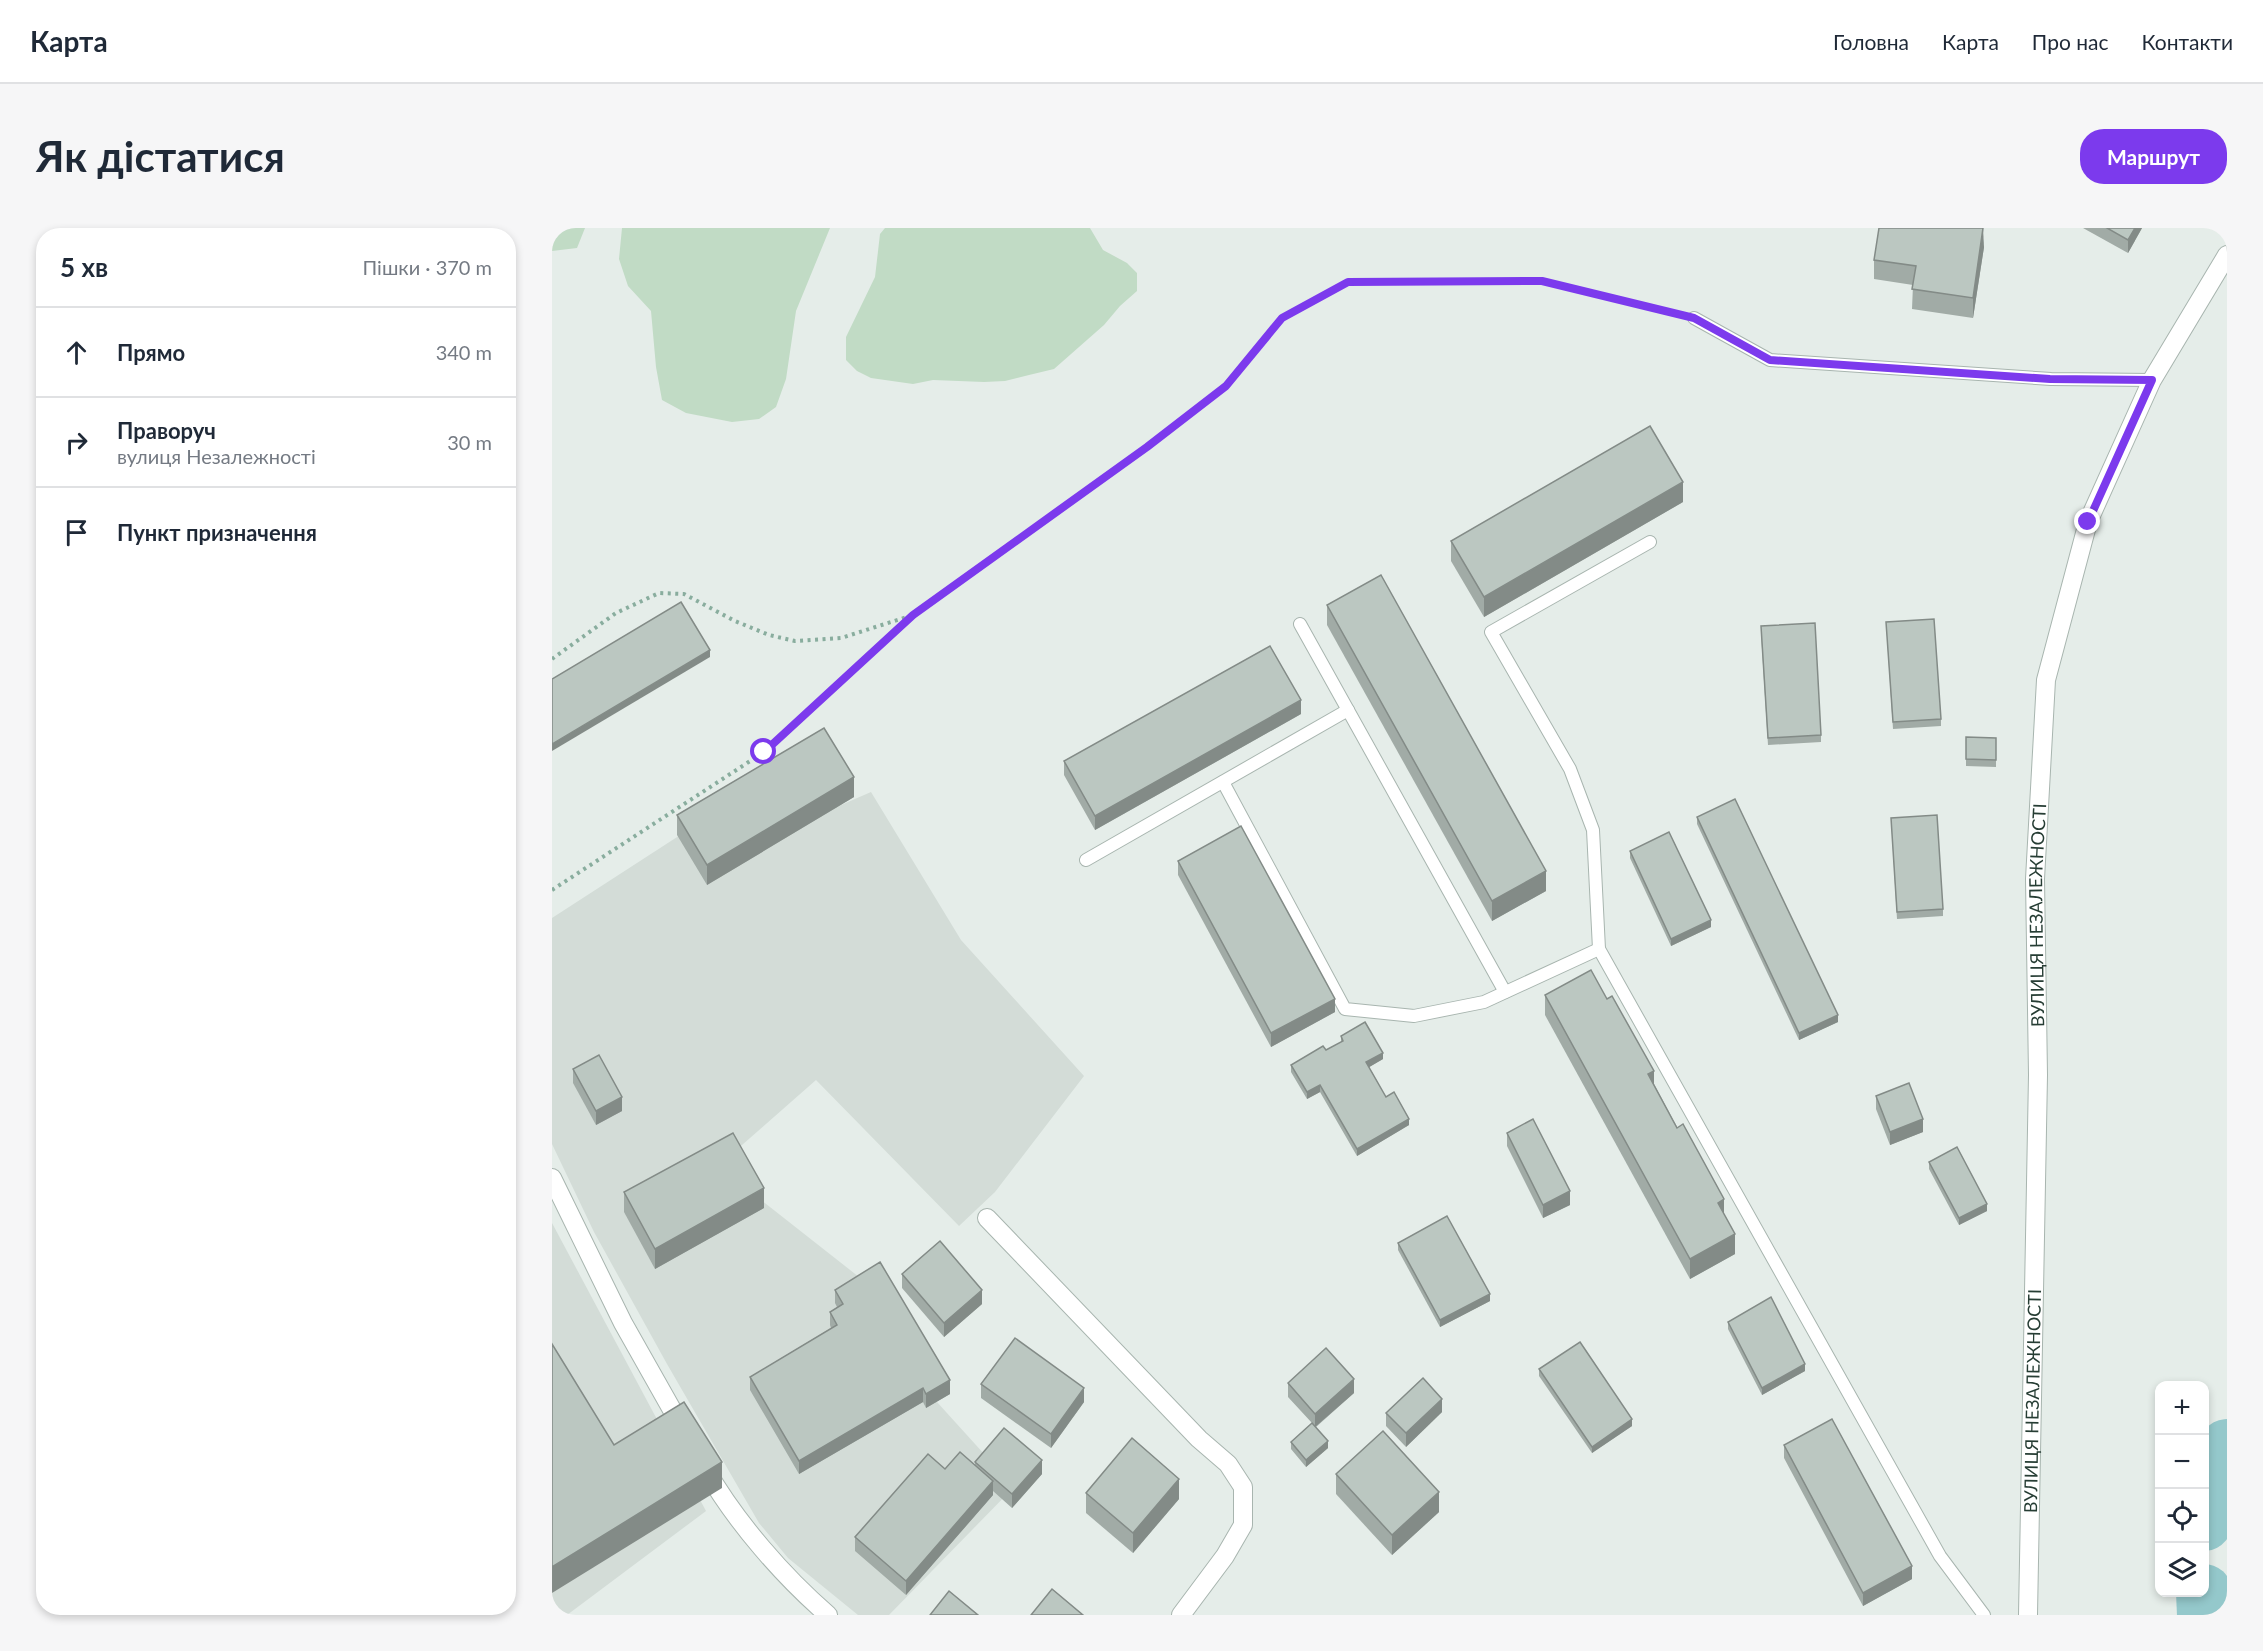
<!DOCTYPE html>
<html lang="uk">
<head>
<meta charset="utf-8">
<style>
	:root { --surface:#fff; --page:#f6f6f7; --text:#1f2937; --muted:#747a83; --line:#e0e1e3; --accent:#7c3aed }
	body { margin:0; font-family:Lato,sans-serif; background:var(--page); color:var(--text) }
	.controls { position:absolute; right:18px; bottom:18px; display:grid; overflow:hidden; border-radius:12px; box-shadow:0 3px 9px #0003 }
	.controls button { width:54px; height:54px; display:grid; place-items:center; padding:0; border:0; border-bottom:2px solid var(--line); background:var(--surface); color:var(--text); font:30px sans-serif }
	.stop { position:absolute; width:18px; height:18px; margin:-14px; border:4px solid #7c3aed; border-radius:50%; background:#fff }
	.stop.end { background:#7c3aed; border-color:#fff; box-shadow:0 2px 6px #0008 }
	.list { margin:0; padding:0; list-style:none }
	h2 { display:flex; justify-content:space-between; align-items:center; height:78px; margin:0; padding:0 24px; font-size:26px }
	h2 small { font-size:20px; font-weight:400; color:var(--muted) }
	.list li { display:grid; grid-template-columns:39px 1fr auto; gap:18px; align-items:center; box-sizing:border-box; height:90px; padding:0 24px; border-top:2px solid var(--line) }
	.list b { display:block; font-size:22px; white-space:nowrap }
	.list p { margin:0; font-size:20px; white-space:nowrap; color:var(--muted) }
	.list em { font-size:20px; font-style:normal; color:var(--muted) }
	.icon { flex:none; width:33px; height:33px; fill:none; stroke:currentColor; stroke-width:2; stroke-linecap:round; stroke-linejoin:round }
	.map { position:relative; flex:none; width:1675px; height:1387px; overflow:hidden; border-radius:24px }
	header { display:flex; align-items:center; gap:36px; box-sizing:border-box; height:84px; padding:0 30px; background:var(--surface); border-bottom:2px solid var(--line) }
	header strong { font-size:28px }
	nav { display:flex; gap:33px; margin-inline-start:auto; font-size:21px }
	.intro { display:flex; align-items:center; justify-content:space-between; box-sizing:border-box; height:144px; padding:0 36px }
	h1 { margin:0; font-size:42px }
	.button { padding:15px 27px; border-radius:24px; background:var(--accent); color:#fff; font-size:21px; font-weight:700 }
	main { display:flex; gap:36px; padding:0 36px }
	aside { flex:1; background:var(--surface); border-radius:24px; box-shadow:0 3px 9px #0003 }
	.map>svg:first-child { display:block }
	.built { fill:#d3dcd7 }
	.green { fill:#c1dbc5 }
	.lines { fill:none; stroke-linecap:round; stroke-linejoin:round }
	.river { stroke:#94c8cb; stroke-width:56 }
	.service-casing { stroke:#a8b5af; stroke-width:14 }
	.minor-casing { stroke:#a8b5af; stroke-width:20 }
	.path { stroke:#89ad9e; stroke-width:4; stroke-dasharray:3 4.5; stroke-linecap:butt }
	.service { stroke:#fff; stroke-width:12 }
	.minor { stroke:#fff; stroke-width:18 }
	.wall { fill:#a1aba6 }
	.shaded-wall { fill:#838b87 }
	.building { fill:#bbc7c1; stroke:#838b87; stroke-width:1.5 }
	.route { stroke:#7c3aed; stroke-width:8 }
	.labels { text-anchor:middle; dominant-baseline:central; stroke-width:5; stroke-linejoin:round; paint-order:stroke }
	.street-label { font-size:18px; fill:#263d34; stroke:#f5f9f7 }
</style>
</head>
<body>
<header>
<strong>Карта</strong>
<nav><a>Головна</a><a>Карта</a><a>Про нас</a><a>Контакти</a></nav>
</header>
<div class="intro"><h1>Як дістатися</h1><a class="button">Маршрут</a></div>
<main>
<aside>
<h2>5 хв<small>Пішки · 370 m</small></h2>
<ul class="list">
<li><svg class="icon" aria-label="ahead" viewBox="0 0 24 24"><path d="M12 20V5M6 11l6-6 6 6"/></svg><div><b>Прямо</b></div><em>340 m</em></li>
<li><svg class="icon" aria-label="right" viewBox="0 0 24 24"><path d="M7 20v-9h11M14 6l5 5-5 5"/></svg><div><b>Праворуч</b><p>вулиця Незалежності</p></div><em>30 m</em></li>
<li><svg class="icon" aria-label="arrive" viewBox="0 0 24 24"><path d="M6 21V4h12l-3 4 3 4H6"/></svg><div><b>Пункт призначення</b></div></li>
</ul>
</aside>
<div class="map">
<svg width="1675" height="1387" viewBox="0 0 1675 1387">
	<rect width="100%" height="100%" fill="#e5ede9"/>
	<g class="built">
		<polygon points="241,534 273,584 319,564 409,712 532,848 443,964 407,998 264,852 166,938 307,1049 375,1163 462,1259 337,1387 306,1387 236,1330 207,1295 115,1136 42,1004 0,916 0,690"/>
		<polygon points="0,995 154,1283 15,1387 0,1387"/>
	</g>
	<g class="green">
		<polygon points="0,0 33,0 25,20 0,23"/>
		<polygon points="70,0 278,0 244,83 234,151 224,179 207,191 180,194 134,185 110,172 104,139 99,83 76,58 67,31"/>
		<polygon points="333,0 538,0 551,22 575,35 585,45 585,63 568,78 552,97 502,141 477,147 453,153 432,154 381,152 361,156 319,150 305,143 294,132 294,109 323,49 328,6"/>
	</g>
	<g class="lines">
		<g class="river">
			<polyline points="1652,1295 1675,1219"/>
			<polyline points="1652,1364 1653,1387"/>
		</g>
		<defs>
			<g id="service">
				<polyline points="1142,90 1218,132 1499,151 1600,152"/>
				<polyline points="1098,314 939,404 1018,541 1041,602 1047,721 1388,1328 1432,1387"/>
				<polyline points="748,396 953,764"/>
				<polyline points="671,554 793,781 862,788 932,774 1047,721"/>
				<polyline points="534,632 796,482"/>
			</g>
			<g id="minor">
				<polyline points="0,950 71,1095 132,1203"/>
				<polyline points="435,990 647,1211 676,1236 691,1259 691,1297 673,1328 629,1387"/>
				<path d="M154 1242C184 1294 231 1348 276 1387"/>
				<path id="s1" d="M1476 1387 1486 847 1483 651 1494 452 1536 294 1600 152 1675 27"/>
			</g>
		</defs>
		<use href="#service" class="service-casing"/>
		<use href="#minor" class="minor-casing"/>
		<g class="path">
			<polyline points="0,431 64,385 107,365 132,366 183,393 217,407 243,413 289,410 358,388"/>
			<polyline points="0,662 212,524 361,387 595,219 674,158 730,90 796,54 990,53 1123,85"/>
		</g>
		<use href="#service" class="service"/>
		<use href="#minor" class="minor"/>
	</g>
	<g class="wall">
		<polygon points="1531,0 1590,0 1576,25"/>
		<polygon points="1432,19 1421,90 1360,81 1361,57 1322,51 1322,32"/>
		<polygon points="1131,274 932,389 899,333 899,313"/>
		<polygon points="775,377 994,663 940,693 775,397"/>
		<polygon points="1334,394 1389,491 1389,498 1341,501"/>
		<polygon points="1209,405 1269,507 1269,514 1216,517"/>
		<polygon points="749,486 543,602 512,547 512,533"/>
		<polygon points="1414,509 1444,510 1444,539 1414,538"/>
		<polygon points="302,569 155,657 125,607 125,587"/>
		<polygon points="1145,589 1286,794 1247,812 1145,596"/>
		<polygon points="1339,590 1391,681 1391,688 1345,691"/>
		<polygon points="1078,623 1159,699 1119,718 1078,630"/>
		<polygon points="626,633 783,784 719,819 626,647"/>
		<polygon points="993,767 1102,856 1172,986 1183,1026 1138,1051 993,787"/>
		<polygon points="789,808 831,831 817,839 834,869 857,897 805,928 768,864 755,871 739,844 739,837 774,822 789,814"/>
		<polygon points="21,841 70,883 44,897 21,855"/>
		<polygon points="1324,868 1371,904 1338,917 1324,881"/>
		<polygon points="955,905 1018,977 991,990 955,918"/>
		<polygon points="1377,934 1435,983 1407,997 1377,941"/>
		<polygon points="72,964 212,980 103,1041 72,984"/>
		<polygon points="846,1015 938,1073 888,1099 846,1022"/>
		<polygon points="350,1046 430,1076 392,1109 350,1060"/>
		<polygon points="283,1062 398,1166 374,1180 371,1174 247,1246 198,1162 198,1149 279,1100 278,1097 278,1084 285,1079 283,1075"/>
		<polygon points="1176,1094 1253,1143 1210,1167 1176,1101"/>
		<polygon points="987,1141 1080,1198 1040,1225 987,1148"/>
		<polygon points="736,1155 802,1165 764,1199 776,1220 754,1239 739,1221 739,1214 760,1195 736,1169"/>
		<polygon points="429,1156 532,1174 499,1220 429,1170"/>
		<polygon points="890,1184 854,1219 834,1198 834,1185"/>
		<polygon points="1232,1217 1360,1351 1311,1378 1232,1230"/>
		<polygon points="423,1234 490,1246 460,1280 441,1263 441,1267 354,1367 303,1323 303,1309 393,1241 423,1237"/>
		<polygon points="784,1246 887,1284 840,1327 784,1266"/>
		<polygon points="534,1265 627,1271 581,1325 534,1285"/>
	</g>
	<g class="shaded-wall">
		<polygon points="1431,0 1432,19 1421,90 1421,70"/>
		<polygon points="1583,0 1590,0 1576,25 1576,12"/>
		<polygon points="1131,254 1131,274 932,389 932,369"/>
		<polygon points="158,422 158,429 0,523 0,516"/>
		<polygon points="749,472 749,486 543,602 543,588"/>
		<polygon points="302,549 302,569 155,657 155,637"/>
		<polygon points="994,643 994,663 940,693 940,673"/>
		<polygon points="1159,692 1159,699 1119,718 1119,711"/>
		<polygon points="783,771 783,784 719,819 719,805"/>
		<polygon points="1286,787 1286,794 1247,812 1247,805"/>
		<polygon points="831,825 831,831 814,841 814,834"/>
		<polygon points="1102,843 1102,862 1096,846"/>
		<polygon points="768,857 768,864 755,871 755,864"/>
		<polygon points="70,869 70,883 44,897 44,883"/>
		<polygon points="857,891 857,897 805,928 805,921"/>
		<polygon points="1371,891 1371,904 1338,917 1338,904"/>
		<polygon points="212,960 212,980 103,1041 103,1021"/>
		<polygon points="1018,963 1018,977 991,990 991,977"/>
		<polygon points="1172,971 1172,991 1166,975"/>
		<polygon points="1435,976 1435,983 1407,997 1407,990"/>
		<polygon points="1183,1006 1183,1026 1138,1051 1138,1031"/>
		<polygon points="430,1062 430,1076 392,1109 392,1095"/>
		<polygon points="938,1066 938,1073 888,1099 888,1092"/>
		<polygon points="1253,1136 1253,1143 1210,1167 1210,1160"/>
		<polygon points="802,1151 802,1165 763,1199 763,1186"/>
		<polygon points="398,1152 398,1166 374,1180 374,1166"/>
		<polygon points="371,1160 371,1174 247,1246 247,1233"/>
		<polygon points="532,1160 532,1174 499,1220 499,1206"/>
		<polygon points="890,1171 890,1184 854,1219 854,1205"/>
		<polygon points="1080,1191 1080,1198 1040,1225 1040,1219"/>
		<polygon points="776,1213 776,1220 754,1239 754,1232"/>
		<polygon points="490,1232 490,1246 460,1280 460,1266"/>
		<polygon points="170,1234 170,1260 0,1365 0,1339"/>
		<polygon points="627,1251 627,1271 581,1325 581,1305"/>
		<polygon points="441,1253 441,1267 354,1367 354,1353"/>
		<polygon points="887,1264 887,1284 840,1327 840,1307"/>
		<polygon points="1360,1338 1360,1351 1311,1378 1311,1365"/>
	</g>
	<g class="building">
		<polygon points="1327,0 1431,0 1421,70 1360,61 1364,38 1322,32"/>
		<polygon points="1555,0 1583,0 1576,12"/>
		<polygon points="1098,198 1131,254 932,369 899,313"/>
		<polygon points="829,347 994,643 940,673 775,377"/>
		<polygon points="129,374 158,422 0,516 0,451"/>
		<polygon points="1382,391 1389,491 1341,494 1334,394"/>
		<polygon points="1263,395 1269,507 1216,510 1209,398"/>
		<polygon points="718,418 749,472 543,588 512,533"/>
		<polygon points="272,500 302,549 155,637 125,587"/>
		<polygon points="1414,509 1444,510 1444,532 1414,531"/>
		<polygon points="1183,571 1286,787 1247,805 1145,589"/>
		<polygon points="1385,587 1391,681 1345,684 1339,590"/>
		<polygon points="689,598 783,771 719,805 626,633"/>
		<polygon points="1117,604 1159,692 1119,711 1078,623"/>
		<polygon points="1039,742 1055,771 1060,768 1102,843 1096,846 1125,900 1131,896 1172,971 1166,975 1183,1006 1138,1031 993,767"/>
		<polygon points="813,794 831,825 814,834 834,869 842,864 857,891 805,921 768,857 755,864 739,837 771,818 774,822 791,813 789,808"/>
		<polygon points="47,827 70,869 44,883 21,841"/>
		<polygon points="1357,855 1371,891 1338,904 1324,868"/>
		<polygon points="981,891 1018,963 991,977 955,905"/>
		<polygon points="181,905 212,960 103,1021 72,964"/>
		<polygon points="1405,919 1435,976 1407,990 1377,934"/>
		<polygon points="895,988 938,1066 888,1092 846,1015"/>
		<polygon points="388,1013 430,1062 392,1095 350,1046"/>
		<polygon points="328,1034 398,1152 374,1166 371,1160 247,1233 198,1149 285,1097 278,1084 291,1076 283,1062"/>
		<polygon points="1219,1069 1253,1136 1210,1160 1176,1094"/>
		<polygon points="463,1110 532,1160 499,1206 429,1156"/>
		<polygon points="1028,1114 1080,1191 1040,1219 987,1141"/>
		<polygon points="0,1116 62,1217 132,1174 170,1234 0,1339"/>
		<polygon points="774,1120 802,1151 763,1186 736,1155"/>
		<polygon points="871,1150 890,1171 854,1205 834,1185"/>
		<polygon points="1280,1191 1360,1338 1311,1365 1232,1217"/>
		<polygon points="760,1195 776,1213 754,1232 739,1214"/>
		<polygon points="452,1200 490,1232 460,1266 423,1234"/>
		<polygon points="831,1203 887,1264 840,1307 784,1246"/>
		<polygon points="580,1210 627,1251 581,1305 534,1265"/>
		<polygon points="408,1224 441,1253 354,1353 303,1309 376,1226 393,1241"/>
		<polygon points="500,1361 531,1387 479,1387"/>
		<polygon points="397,1363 426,1387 378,1387"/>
	</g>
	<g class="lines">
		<polyline class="route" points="212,524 361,387 595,219 674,158 730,90 796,54 990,53 1142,90 1218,132 1498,151 1600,152 1536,294"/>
	</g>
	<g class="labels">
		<g class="street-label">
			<text stroke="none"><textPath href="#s1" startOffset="700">ВУЛИЦЯ НЕЗАЛЕЖНОСТІ</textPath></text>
			<text stroke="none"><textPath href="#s1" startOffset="214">ВУЛИЦЯ НЕЗАЛЕЖНОСТІ</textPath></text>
		</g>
	</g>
</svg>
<div class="controls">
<button>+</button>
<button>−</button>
<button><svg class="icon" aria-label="locate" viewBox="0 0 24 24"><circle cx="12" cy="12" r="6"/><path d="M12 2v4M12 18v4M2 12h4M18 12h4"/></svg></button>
<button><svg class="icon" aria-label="layers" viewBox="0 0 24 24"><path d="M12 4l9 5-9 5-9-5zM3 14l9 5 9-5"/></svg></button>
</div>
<div class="stop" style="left:212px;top:524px"></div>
<div class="stop end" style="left:1536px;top:294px"></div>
</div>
</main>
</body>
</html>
